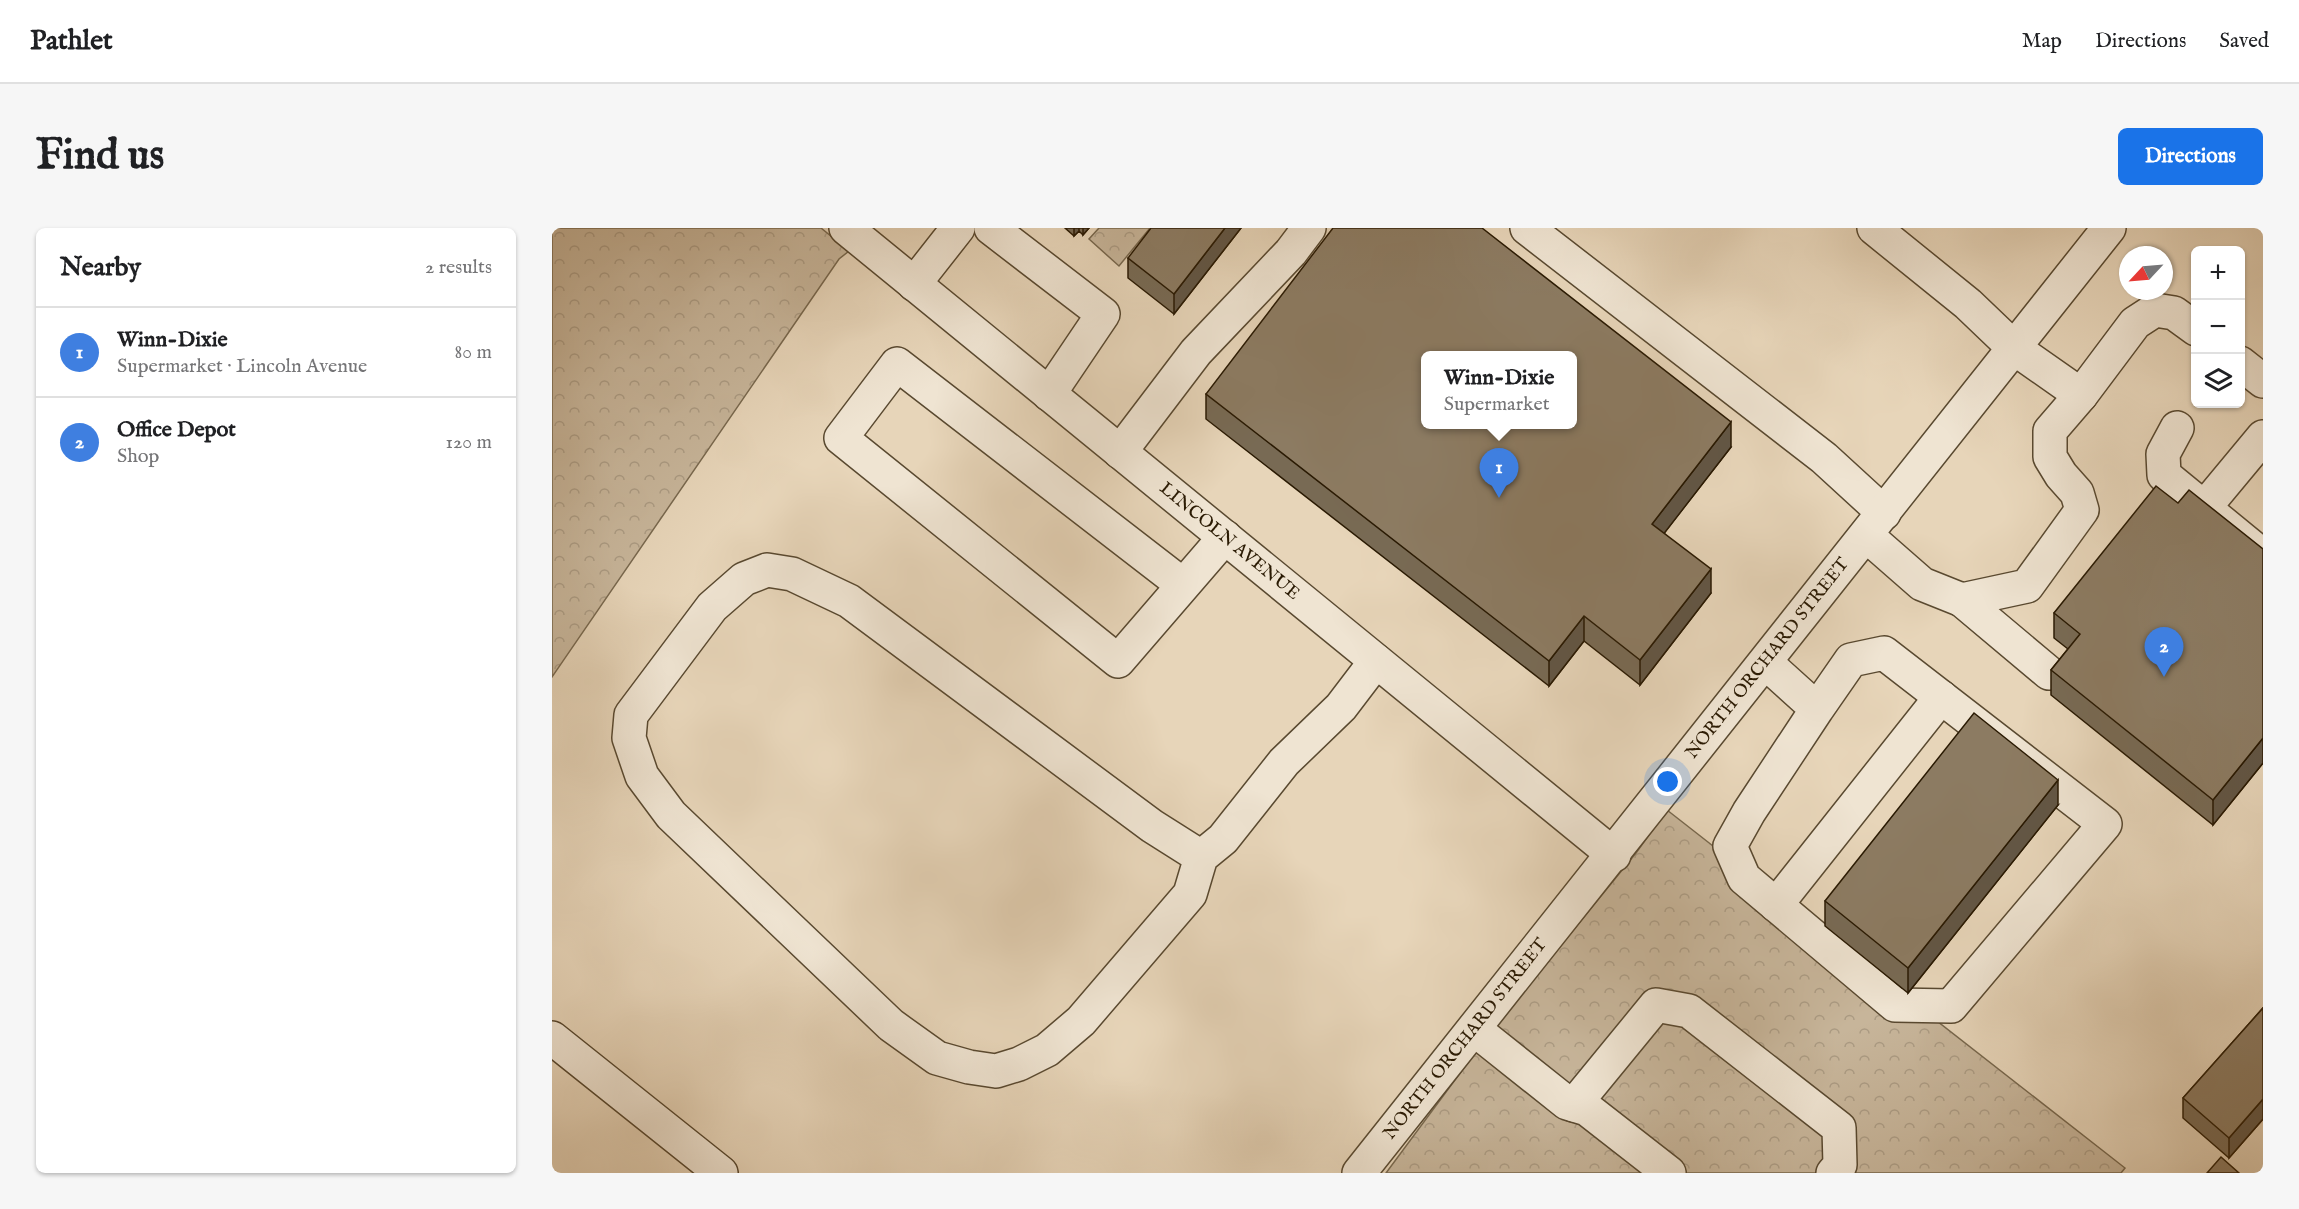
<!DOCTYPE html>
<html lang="en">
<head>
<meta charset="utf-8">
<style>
	:root { --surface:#fff; --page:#f6f6f6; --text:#202124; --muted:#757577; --line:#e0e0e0; --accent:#1a73e8 }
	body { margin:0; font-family:"IM FELL English",serif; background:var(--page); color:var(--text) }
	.controls { position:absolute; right:18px; top:18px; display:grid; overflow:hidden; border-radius:9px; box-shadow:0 2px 4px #0004 }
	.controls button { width:54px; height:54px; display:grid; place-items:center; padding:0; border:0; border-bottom:2px solid var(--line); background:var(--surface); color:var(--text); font:30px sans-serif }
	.compass { position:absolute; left:1567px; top:18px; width:54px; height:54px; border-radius:50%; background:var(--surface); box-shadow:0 2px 4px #0004; rotate:244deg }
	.you { position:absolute; left:1116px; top:554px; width:21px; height:21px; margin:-15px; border:4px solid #fff; border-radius:50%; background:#1a73e8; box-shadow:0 0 0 9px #1a73e833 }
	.badge { display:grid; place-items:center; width:39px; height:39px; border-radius:50%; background:var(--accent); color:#fff; font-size:20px; font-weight:700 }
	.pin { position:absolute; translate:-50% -50px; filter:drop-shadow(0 2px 3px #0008) }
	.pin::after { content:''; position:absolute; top:32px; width:21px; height:18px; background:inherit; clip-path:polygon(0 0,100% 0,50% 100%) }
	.popup { position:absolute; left:869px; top:123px; width:156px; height:78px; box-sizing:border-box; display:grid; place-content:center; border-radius:9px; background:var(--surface); filter:drop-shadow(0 2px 4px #0005); font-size:20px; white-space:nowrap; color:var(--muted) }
	.popup b { font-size:22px; color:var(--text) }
	.popup::after { content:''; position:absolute; left:50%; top:100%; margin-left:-12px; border:12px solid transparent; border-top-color:var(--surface) }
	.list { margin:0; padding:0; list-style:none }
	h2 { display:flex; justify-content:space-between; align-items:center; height:78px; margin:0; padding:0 24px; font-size:26px }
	h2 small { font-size:20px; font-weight:400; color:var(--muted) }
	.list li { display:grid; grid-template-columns:39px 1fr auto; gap:18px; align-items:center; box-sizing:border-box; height:90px; padding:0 24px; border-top:2px solid var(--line) }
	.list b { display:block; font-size:22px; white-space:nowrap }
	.list p { margin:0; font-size:20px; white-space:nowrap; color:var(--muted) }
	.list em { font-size:20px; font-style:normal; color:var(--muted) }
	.icon { flex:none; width:33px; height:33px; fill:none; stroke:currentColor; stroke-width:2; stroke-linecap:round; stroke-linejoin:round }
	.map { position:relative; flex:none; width:1711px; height:945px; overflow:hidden; border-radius:9px }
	header { display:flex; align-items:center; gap:36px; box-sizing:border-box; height:84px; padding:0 30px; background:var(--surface); border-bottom:2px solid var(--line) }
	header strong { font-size:28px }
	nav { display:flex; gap:33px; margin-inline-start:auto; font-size:21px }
	.intro { display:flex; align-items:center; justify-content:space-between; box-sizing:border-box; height:144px; padding:0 36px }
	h1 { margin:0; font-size:42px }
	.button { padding:15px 27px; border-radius:9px; background:var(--accent); color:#fff; font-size:21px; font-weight:700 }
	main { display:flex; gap:36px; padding:0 36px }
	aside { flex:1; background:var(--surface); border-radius:9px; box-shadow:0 2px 4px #0004 }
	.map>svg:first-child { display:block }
	.forest { fill:url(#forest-crowns); stroke:#78684e; stroke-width:1.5 }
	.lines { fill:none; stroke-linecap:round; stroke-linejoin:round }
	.minor-casing { stroke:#594930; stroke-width:36 }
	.minor { stroke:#efe4d2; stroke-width:33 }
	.wall { fill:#786a54; stroke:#2a1a03; stroke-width:1.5 }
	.shaded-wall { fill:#625645; stroke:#2a1a03; stroke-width:1.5 }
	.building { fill:#8c7b62; stroke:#2a1a03; stroke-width:1.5; fill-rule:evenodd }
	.labels { text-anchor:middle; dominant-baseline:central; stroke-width:5; stroke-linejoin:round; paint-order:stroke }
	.street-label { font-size:18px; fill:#2a1a03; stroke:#efe4d2 }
</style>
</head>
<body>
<header>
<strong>Pathlet</strong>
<nav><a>Map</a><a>Directions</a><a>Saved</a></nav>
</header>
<div class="intro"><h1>Find us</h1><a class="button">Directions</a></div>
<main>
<aside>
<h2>Nearby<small>2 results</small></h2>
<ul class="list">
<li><span class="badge" style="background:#3f7fe0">1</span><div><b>Winn-Dixie</b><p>Supermarket · Lincoln Avenue</p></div><em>80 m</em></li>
<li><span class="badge" style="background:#3f7fe0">2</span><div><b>Office Depot</b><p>Shop</p></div><em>120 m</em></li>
</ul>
</aside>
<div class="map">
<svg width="1711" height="945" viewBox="0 0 1711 945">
	<defs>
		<pattern id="forest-crowns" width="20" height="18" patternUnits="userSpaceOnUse" patternTransform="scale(1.5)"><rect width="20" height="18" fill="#c7b59a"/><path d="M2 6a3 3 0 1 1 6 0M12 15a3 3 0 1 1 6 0" fill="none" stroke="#ab9b83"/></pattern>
	</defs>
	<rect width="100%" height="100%" fill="#e7d5b9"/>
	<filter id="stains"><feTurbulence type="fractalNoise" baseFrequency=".00333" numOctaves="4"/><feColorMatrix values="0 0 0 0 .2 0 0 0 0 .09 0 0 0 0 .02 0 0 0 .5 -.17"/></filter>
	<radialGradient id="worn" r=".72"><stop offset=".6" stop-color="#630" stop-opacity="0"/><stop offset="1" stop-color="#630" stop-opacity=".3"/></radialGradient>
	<g class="forest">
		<polygon points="0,0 269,0 297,23 287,31 0,449"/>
		<polygon points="547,0 598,0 567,38 537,11"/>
		<polygon points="1115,582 1573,940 1569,945 834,945 940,802 1084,625"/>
	</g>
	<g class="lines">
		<defs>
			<g id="minor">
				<path id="s1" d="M294 0 1062 627"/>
				<polyline points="439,0 551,86 497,166"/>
				<polyline points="975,0 1272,230 1332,285"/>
				<polyline points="1322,0 1416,76 1462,120 1529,167"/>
				<polyline points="362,56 406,0"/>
				<polyline points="1688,135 1711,153"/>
				<polyline points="1625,200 1611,226 1612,247 1711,328"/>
				<polyline points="568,224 644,124 739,24 757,0"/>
				<polyline points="1652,280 1711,209"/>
				<polyline points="1314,307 1370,356 1410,372 1475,358 1530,282 1525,265 1509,247 1498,229 1498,203 1529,167 1583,95 1603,82 1622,85 1644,101"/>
				<polyline points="631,357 345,136 289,210 566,433 673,309"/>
				<polyline points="1410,372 1497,445"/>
				<polyline points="1214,435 1265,481 1299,432 1332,425 1553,596 1399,778 1343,777 1192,650 1178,618 1197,584 1265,481"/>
				<polyline points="649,629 638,666 529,793 495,822 467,836 444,843 417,839 385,830 339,797 119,587 90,548 77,510 79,487 160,379 192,351 215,342 240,346 297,373 600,598 649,629 671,611 732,534 789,479 824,433"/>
				<polyline points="1224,677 1389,469"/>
				<polyline points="922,801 1015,875 1035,881 1117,945"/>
				<polyline points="0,810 169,945"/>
				<polyline points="1022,877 1104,777 1137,783 1287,900 1288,937 1281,945"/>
				<path id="s2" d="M807 945 1557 0"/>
			</g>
		</defs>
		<use href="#minor" class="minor-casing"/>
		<use href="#minor" class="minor"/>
	</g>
	<g class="wall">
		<polygon points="513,0 537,0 531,7 527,3 522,8"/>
		<polygon points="689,0 622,86 576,50 576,30"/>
		<polygon points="654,166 1179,219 1112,305 1159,365 1088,457 1032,413 997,458 654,191"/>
		<polygon points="1626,275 1711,321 1711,535 1661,597 1499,467 1499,442 1516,421 1502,410 1502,385"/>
		<polygon points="1506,577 1356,765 1273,698 1273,673"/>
		<polygon points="1711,780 1711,891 1677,930 1631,890 1631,870"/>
	</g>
	<g class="shaded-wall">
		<polygon points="522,0 527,0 527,3 522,8"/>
		<polygon points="531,0 537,0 531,7"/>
		<polygon points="673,0 689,0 622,86 622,66"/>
		<polygon points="1179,194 1179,219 1100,321 1100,296"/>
		<polygon points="1159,341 1159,365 1088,457 1088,432"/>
		<polygon points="1032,388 1032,413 997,458 997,433"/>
		<polygon points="1711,510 1711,535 1661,597 1661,572"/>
		<polygon points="1506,552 1506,577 1356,765 1356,740"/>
		<polygon points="1711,871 1711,891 1677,930 1677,910"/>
	</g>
	<g class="building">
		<polygon points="599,0 673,0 622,66 576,30"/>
		<path d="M781 0H930L1179 194 1100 296 1159 341 1088 432 1032 388 997 433 654 166ZM873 128H1020V196H873Z"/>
		<polygon points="1604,258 1626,275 1637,262 1711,321 1711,510 1661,572 1499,442 1528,406 1502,385"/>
		<polygon points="1422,485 1506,552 1356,740 1273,673"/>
		<polygon points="1711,780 1711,871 1677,910 1631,870"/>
		<polygon points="1669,929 1687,945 1655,945"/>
	</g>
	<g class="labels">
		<g class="street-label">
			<text stroke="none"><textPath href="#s1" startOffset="495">LINCOLN AVENUE</textPath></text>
			<text stroke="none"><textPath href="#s2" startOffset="657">NORTH ORCHARD STREET</textPath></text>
			<text stroke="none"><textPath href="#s2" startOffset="171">NORTH ORCHARD STREET</textPath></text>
		</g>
	</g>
	<rect width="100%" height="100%" filter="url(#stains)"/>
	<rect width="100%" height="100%" fill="url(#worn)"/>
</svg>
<div class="controls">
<button>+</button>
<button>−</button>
<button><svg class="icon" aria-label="layers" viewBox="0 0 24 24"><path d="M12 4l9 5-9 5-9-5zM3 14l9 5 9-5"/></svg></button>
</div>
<svg class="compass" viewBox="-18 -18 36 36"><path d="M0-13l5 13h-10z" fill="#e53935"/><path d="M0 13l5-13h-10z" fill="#757577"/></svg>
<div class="you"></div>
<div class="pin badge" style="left:947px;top:270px;background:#3f7fe0">1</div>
<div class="popup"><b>Winn-Dixie</b>Supermarket</div>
<div class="pin badge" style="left:1612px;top:449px;background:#3f7fe0">2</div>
</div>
</main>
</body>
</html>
